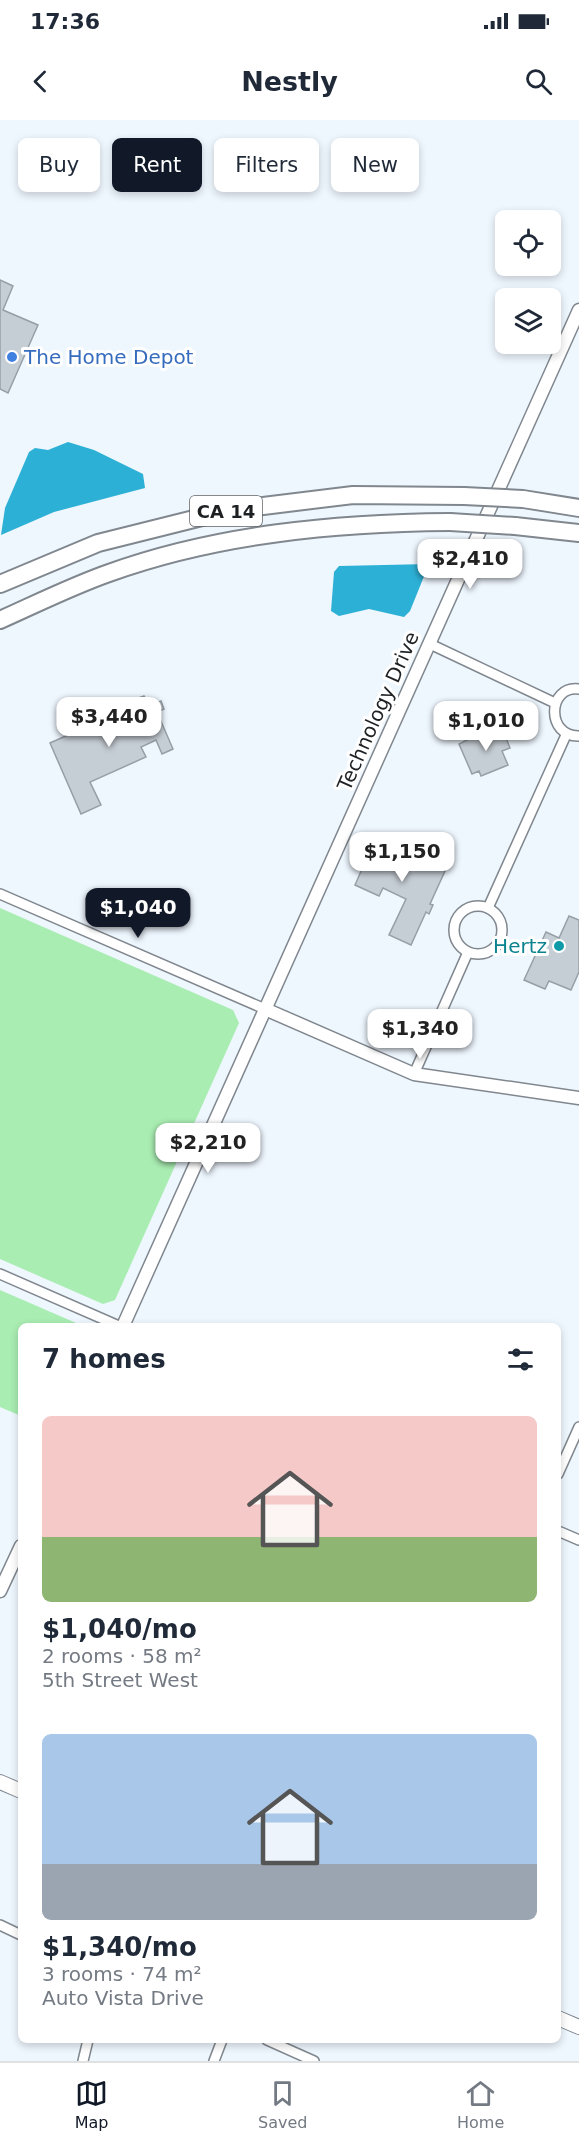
<!DOCTYPE html>
<html lang="en">
<head>
<meta charset="utf-8">
<style>
	body { margin:0; font-family:"DejaVu Sans",sans-serif; background:#f6f6f7; color:#1f2937; height:100vh; display:flex; flex-direction:column; font-size:22px; white-space:nowrap }
	* { box-sizing:border-box; margin:0 }
	p { font-size:20px; color:#747a83 }
	.icon { flex:none; width:33px; height:33px; fill:none; stroke:currentColor; stroke-width:2; stroke-linecap:round; stroke-linejoin:round }
	.map { position:relative; flex:1; overflow:hidden }
	.panel { position:absolute; left:18px; top:1203px; width:543px; height:720px; display:flex; flex-direction:column; background:#fff; border-radius:9px; box-shadow:0 3px 9px #0003 }
	.panel>* { flex:none }
	.banner { position:absolute; left:18px; top:18px; width:543px; height:54px; display:flex; gap:12px }
	.controls { position:absolute; left:495px; top:90px; display:grid; gap:12px }
	.controls a { display:grid; place-items:center; width:66px; height:66px; border-radius:9px; background:#fff; box-shadow:0 3px 9px #0003; font-size:30px }
	.price { position:absolute; translate:-50% -51px; padding:0 14px; border-radius:12px; background:#fff; color:#222; font-size:20px; line-height:39px; filter:drop-shadow(0 2px 3px #0008) }
	.price::after { content:''; position:absolute; left:50%; top:36px; width:18px; height:14px; margin-left:-9px; background:inherit; clip-path:polygon(0 0,100% 0,50% 100%) }
	.price.current { background:#111827; color:#fff }
	ul { padding:0; list-style:none }
	li { display:grid; align-content:center; gap:12px; height:318px; padding:0 24px }
	li span { display:grid; place-items:center; height:186px; border-radius:9px; color:#555 }
	li>.icon { margin-inline-start:auto }
	span .icon { width:108px; height:108px; fill:#fffc; stroke-width:1 }
	li b { font-size:26px }
	h2 { display:flex; justify-content:space-between; align-items:center; height:72px; padding:0 24px; font-size:26px }
	.tag { padding:0 21px; border-radius:9px; background:#fff; box-shadow:0 3px 9px #0003; font-size:21px; line-height:54px }
	.tag.current { background:#111827; color:#fff }
	.status { display:flex; justify-content:space-between; align-items:center; height:42px; padding:0 30px; background:#fff; direction:ltr }
	.status svg { height:16px; fill:currentColor }
	header { display:flex; justify-content:space-between; align-items:center; height:78px; padding:0 24px; background:#fff; font-size:27px; font-weight:600 }
	.menu { display:flex; justify-content:space-around; align-items:center; height:84px; border-top:2px solid #e0e1e3; background:#fff; font-size:16px; color:#747a83 }
	.menu a { display:grid; justify-items:center; gap:3px }
	.menu .current { color:#111827 }
	.map>svg:first-child { display:block }
	.green { fill:#a9edb2 }
	.water { fill:#2db0d5 }
	.building { fill:#c6ced5; stroke:#979fa6; stroke-width:1.5 }
	.lines { fill:none; stroke-linecap:round; stroke-linejoin:round }
	.street-casing { stroke:#80878e; stroke-width:12 }
	.secondary-casing { stroke:#80878e; stroke-width:15 }
	.primary-casing { stroke:#80878e; stroke-width:16 }
	.highway-casing { stroke:#80878e; stroke-width:20 }
	.street { stroke:#fff; stroke-width:9 }
	.secondary { stroke:#fff; stroke-width:12 }
	.primary { stroke:#fff; stroke-width:14 }
	.highway { stroke:#fff; stroke-width:16 }
	.highway-bridge-casing { stroke:#80878e; stroke-width:20; stroke-linecap:butt }
	.highway-bridge { stroke:#fff; stroke-width:16 }
	.shop-dot { fill:#3f7fe0; stroke:#fff; stroke-width:2 }
	.culture-dot { fill:#0f9aa8; stroke:#fff; stroke-width:2 }
	.labels { text-anchor:middle; dominant-baseline:central; stroke-width:6; stroke-linejoin:round; paint-order:stroke }
	.shield { fill:#fff; stroke:#626466; stroke-width:1.5 }
	.shield-label { font-size:18px; font-weight:bold; fill:#1e2124 }
	.shop-label { font-size:20px; fill:#366cbe; stroke:#fff; text-anchor:start }
	.street-label { font-size:20px; fill:#1e2124; stroke:#fff }
	.culture-label { font-size:20px; fill:#0d838f; stroke:#fff; text-anchor:end }
</style>
</head>
<body>
<div class="status"><b>17:36</b><svg viewBox="0 0 49 12"><path d="M0 12V9h3v3zM5 12V6h3v6zM10 12V3h3v9zM15 12V0h3v12zM26 1h20v11H26zM47 4h2v5h-2z"/></svg></div>
<header><svg class="icon" aria-label="back" viewBox="0 0 24 24"><path d="M15 5l-7 7 7 7"/></svg>Nestly<svg class="icon" aria-label="search" viewBox="0 0 24 24"><circle cx="10" cy="10" r="6"/><path d="M15 15l6 6"/></svg></header>
<div class="map">
<svg width="579" height="1941" viewBox="0 0 579 1941">
	<rect width="100%" height="100%" fill="#eef6fe"/>
	<g class="green">
		<polygon points="0,788 233,890 239,903 115,1180 103,1184 0,1139"/>
		<polygon points="0,1170 83,1206 21,1206 21,1296 0,1287"/>
	</g>
	<g class="water">
		<polygon points="68,322 94,330 143,354 145,368 54,392 1,415 5,388 29,332 35,328 48,330"/>
		<polygon points="429,444 410,491 404,497 369,489 339,496 331,491 334,452 339,446"/>
	</g>
	<g class="building">
		<polygon points="0,160 13,166 3,190 38,205 8,273 0,269"/>
		<polygon points="144,576 146,580 151,578 154,584 161,581 164,589 157,592 173,629 162,634 156,620 141,627 146,637 90,662 101,685 81,694 50,623 138,584 136,579"/>
		<polygon points="502,608 510,628 502,631 508,645 481,656 479,651 472,654 459,624 483,612 492,609 493,612"/>
		<polygon points="409,714 421,719 413,736 445,751 430,784 433,785 429,794 426,792 411,825 389,815 406,779 383,768 379,776 355,765 375,719 401,731"/>
		<polygon points="569,796 579,800 579,852 571,870 549,861 545,869 524,860 546,812 559,818"/>
	</g>
	<g class="lines">
		<g class="street-casing">
			<g id="street">
				<polyline points="430,524 555,583"/>
				<path d="M579,569C547,565 546,617 579,616"/>
				<polyline points="0,774 265,889"/>
				<circle cx="478" cy="810" r="24"/>
				<polyline points="488,788 566,615"/>
				<polyline points="414,954 468,832"/>
				<polyline points="0,1154 119,1206"/>
				<polyline points="558,1354 579,1307"/>
				<polyline points="558,1411 579,1420"/>
				<polyline points="0,1805 21,1815"/>
				<polyline points="267,1920 314,1941"/>
				<polyline points="83,1941 88,1920"/>
				<polyline points="214,1941 222,1920"/>
			</g>
		</g>
		<g class="secondary-casing">
			<g id="secondary">
				<polyline points="265,889 414,954 579,978"/>
				<polyline points="123,1206 579,190"/>
				<polyline points="0,1471 21,1426"/>
			</g>
		</g>
		<g class="primary-casing">
			<g id="primary">
				<polyline points="0,1662 21,1671"/>
				<polyline points="558,1898 579,1907"/>
			</g>
		</g>
		<g class="highway-casing">
			<g id="highway">
				<polyline points="523,379 579,388"/>
				<polyline points="515,406 579,413"/>
				<polyline points="0,464 98,423 230,390 353,375 464,376"/>
				<path d="M0,500C36,484 72,466 109,453C217,414 336,403 450,402"/>
			</g>
		</g>
		<use href="#street" class="street"/>
		<use href="#secondary" class="secondary"/>
		<use href="#primary" class="primary"/>
		<use href="#highway" class="highway"/>
		<g class="highway-bridge-casing">
			<g id="highway-bridge">
				<polyline points="464,376 523,379"/>
				<polyline points="450,402 515,406"/>
			</g>
		</g>
		<use href="#highway-bridge" class="highway-bridge"/>
	</g>
	<circle class="shop-dot" cx="12" cy="237" r="6"/>
	<circle class="culture-dot" cx="559" cy="826" r="6"/>
	<g class="labels">
		<rect class="shield" x="190" y="376" width="72" height="30" rx="4.5"/>
		<g class="shield-label">
			<text x="226" y="391">CA 14</text>
		</g>
		<g class="shop-label">
			<text x="24" y="237">The Home Depot</text>
		</g>
		<g class="street-label">
			<text transform="translate(378 591) rotate(-66)">Technology Drive</text>
		</g>
		<g class="culture-label">
			<text x="547" y="826">Hertz</text>
		</g>
	</g>
</svg>
<div class="controls">
<a><svg class="icon" aria-label="locate" viewBox="0 0 24 24"><circle cx="12" cy="12" r="6"/><path d="M12 2v4M12 18v4M2 12h4M18 12h4"/></svg></a>
<a><svg class="icon" aria-label="layers" viewBox="0 0 24 24"><path d="M12 4l9 5-9 5-9-5zM3 14l9 5 9-5"/></svg></a>
</div>
<b class="price" style="left:470px;top:470px">$2,410</b>
<b class="price" style="left:109px;top:628px">$3,440</b>
<b class="price" style="left:486px;top:632px">$1,010</b>
<b class="price" style="left:402px;top:763px">$1,150</b>
<b class="price current" style="left:138px;top:819px">$1,040</b>
<b class="price" style="left:420px;top:940px">$1,340</b>
<b class="price" style="left:208px;top:1054px">$2,210</b>
<div class="banner">
<a class="tag">Buy</a>
<a class="tag current">Rent</a>
<a class="tag">Filters</a>
<a class="tag">New</a>
</div>
<section class="panel">
<h2>7 homes<svg class="icon" aria-label="filters" viewBox="0 0 24 24"><path d="M4 7h16M4 17h16"/><circle cx="9" cy="7" r="2"/><circle cx="15" cy="17" r="2"/></svg></h2>
<ul>
<li><span style="background:linear-gradient(#f6c9c9 65%,#8fb573 0)"><svg class="icon" aria-label="home" viewBox="0 0 24 24"><path d="M3 11l9-7 9 7M6 9v11h12V9"/></svg></span><div><b>$1,040/mo</b><p>2 rooms · 58 m²</p><p>5th Street West</p></div></li>
<li><span style="background:linear-gradient(#a9c7e8 70%,#9aa5b1 0)"><svg class="icon" aria-label="home" viewBox="0 0 24 24"><path d="M3 11l9-7 9 7M6 9v11h12V9"/></svg></span><div><b>$1,340/mo</b><p>3 rooms · 74 m²</p><p>Auto Vista Drive</p></div></li>
</ul>
</section>
</div>
<nav class="menu">
<a class="current"><svg class="icon" aria-label="map" viewBox="0 0 24 24"><path d="M3 6l6-2 6 2 6-2v14l-6 2-6-2-6 2zM9 4v14M15 6v14"/></svg>Map</a>
<a><svg class="icon" aria-label="saved" viewBox="0 0 24 24"><path d="M7 4h10v16l-5-4-5 4z"/></svg>Saved</a>
<a><svg class="icon" aria-label="home" viewBox="0 0 24 24"><path d="M3 11l9-7 9 7M6 9v11h12V9"/></svg>Home</a>
</nav>
</body>
</html>
